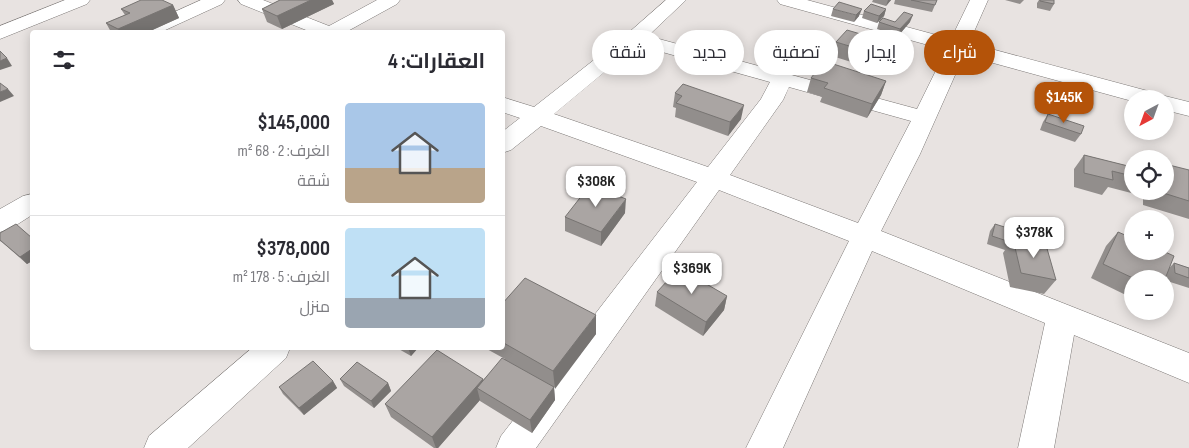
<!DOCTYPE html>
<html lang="ar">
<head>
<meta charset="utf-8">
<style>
	body { margin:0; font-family:"Sofia Sans Condensed",Cairo,sans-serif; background:#f2f2f3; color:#2b2b33; direction:rtl; height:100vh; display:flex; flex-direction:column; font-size:19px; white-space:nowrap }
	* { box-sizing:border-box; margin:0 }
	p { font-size:16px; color:#7c7c81 }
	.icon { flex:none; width:28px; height:28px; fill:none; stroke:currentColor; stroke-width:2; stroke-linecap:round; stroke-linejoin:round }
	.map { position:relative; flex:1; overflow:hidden; direction:ltr }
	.side { position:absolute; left:30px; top:30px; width:475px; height:320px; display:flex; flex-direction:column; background:#fff; border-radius:5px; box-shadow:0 2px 12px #0003; direction:rtl }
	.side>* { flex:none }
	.guide { position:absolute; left:520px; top:30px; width:475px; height:45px; direction:rtl; display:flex; gap:10px }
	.needle { width:32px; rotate:221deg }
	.tools { position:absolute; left:1124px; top:90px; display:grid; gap:10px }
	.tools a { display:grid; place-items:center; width:50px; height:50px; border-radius:50%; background:#fff; box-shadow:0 2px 12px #0003; font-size:25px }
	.price { position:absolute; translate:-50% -42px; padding:0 11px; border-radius:10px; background:#fff; color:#222; font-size:16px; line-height:32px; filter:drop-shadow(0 1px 2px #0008) }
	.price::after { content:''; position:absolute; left:50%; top:30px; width:15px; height:11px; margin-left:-8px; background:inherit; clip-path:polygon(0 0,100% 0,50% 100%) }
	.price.selected { background:#b45309; color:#fff }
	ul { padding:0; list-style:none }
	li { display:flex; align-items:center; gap:15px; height:125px; padding:0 20px }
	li+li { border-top:1px solid #e1e1e2 }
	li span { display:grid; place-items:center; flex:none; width:140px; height:100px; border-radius:5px; color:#555 }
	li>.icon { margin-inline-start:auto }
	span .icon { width:60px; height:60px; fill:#fffc; stroke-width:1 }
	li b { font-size:21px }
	h2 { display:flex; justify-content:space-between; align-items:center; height:60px; padding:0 20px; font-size:21px }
	.tag { padding:0 18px; border-radius:22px; background:#fff; box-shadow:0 2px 12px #0003; font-size:18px; line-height:45px }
	.tag.selected { background:#b45309; color:#fff }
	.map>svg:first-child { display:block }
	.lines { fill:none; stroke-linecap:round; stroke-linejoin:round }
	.minor-casing { stroke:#7c7876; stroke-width:1 }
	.minor { fill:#fff; fill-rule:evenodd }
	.wall { fill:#928e8c }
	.shaded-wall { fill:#777472 }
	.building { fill:#aaa5a3; stroke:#777472 }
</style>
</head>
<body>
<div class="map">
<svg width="1189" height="448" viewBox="0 0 1189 448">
	<rect width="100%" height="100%" fill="#e8e3e1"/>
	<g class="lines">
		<g class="minor-casing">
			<g id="minor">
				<polygon points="65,0 90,0 87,4 0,39 0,26"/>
				<polygon points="201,0 225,0 222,4 161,32 136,32 139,28"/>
				<polygon points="238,0 263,0 329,26 377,0 400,0 397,4 346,32 311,32 241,4"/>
				<path d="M666,0H686L648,36L917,109L946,50L780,4L777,0H807L951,39L970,0H988L969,43L1159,94L1161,97L1165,96L1189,102V116L1165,110V99H1132V101L964,55L920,154L881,231L1189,353V383L1074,335L1054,448H1018L1045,323L872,251L783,448H746L849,241L719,190L536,448H496L501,436L697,182L541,126L511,150L502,153V132L520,118L502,112V97L534,107L627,34ZM637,45L770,82L761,99L708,167L554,114ZM789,87L911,121L858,223L730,175L783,100Z"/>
				<polygon points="32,194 32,215 10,229 0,232 0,209 23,196"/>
				<polygon points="252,348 290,348 286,358 188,448 144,448 149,436"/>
			</g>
		</g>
		<use href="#minor" class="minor"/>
	</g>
	<g class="wall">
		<polygon points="280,0 332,0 334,4 282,29 267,22 262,9"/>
		<polygon points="873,0 891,0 886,6 872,2"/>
		<polygon points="895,0 937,0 932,12 894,4"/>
		<polygon points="1005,0 1024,0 1020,4"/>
		<polygon points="1039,0 1054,0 1054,4 1050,11 1037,8 1037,3"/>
		<polygon points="173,5 179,18 148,32 111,32 106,23 125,15 121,9"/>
		<polygon points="833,9 859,16 854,22 831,16"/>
		<polygon points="886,9 884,16 877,23 862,18 864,11"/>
		<polygon points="879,22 910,22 898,36 877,29"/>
		<polygon points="836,42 889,58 880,71 832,56"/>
		<polygon points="811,78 886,81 881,95 867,118 820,102 822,97 807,92"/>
		<polygon points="675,93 741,119 728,136 675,117 676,108 673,107"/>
		<polygon points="1048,114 1081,134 1075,142 1040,130 1043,122"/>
		<polygon points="1084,155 1132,167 1132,191 1142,191 1139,195 1108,187 1102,195 1074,187 1074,169"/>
		<polygon points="1189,170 1189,219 1143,205 1143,191 1165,191"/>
		<polygon points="625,213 601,246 565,231 565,217"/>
		<polygon points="995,224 1012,240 1013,239 1056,280 1044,294 1010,287 1003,253 1005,250 987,244 990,231"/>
		<polygon points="1118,232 1169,268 1174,263 1189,268 1189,288 1167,281 1167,275 1165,279 1132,279 1132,298 1091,278 1106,246"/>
		<polygon points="0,233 32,238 32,261 27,264 3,243 0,241"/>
		<polygon points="657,292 727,296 724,310 703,336 655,306"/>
		<polygon points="502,304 596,334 554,388 555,400 532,433 480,401 480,400 438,448 434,448 391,417 385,404 483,380 505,359 485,348 502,348"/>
		<polygon points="397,348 418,348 411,356"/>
		<polygon points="340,379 388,383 391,391 374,408 344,386"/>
		<polygon points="333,381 337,388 304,415 283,394 279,387"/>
	</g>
	<g class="shaded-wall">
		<polygon points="311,0 332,0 334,4 282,29 277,16"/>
		<polygon points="888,0 891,0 886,6"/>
		<polygon points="173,5 179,18 148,32 120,32 118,29"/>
		<polygon points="862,9 859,16 854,22 856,15"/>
		<polygon points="886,9 884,16 877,23 879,16"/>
		<polygon points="913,15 910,22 898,36 900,29"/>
		<polygon points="894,44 889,58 880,71 885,57"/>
		<polygon points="7,58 12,66 0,70 0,61"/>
		<polygon points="886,81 881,95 867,118 872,104"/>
		<polygon points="8,89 14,96 0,102 0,92"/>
		<polygon points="744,105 741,119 728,136 730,122"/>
		<polygon points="626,199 625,213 601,246 601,232"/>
		<polygon points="32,249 32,261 27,264 20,257"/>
		<polygon points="727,296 724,310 703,336 706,322"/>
		<polygon points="596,315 596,334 555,389 553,371"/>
		<polygon points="408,348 418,348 411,356"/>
		<polygon points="483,379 486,392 477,388 480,400 438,448 436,448 432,437"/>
		<polygon points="333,381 337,388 304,415 299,408"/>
		<polygon points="388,383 391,391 374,408 371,401"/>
		<polygon points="554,387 555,400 532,433 530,420"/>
	</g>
	<g class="building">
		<polygon points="141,0 162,0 173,5 118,29 106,23 130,13 121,9"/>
		<polygon points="280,0 311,0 277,16 262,9"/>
		<polygon points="911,0 937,0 935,5"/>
		<polygon points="1040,0 1054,0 1054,4 1040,1"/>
		<polygon points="839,2 862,9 856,15 833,9"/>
		<polygon points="871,4 886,9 879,16 864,11"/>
		<polygon points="904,12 913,15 900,29 879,22 883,18 895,22"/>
		<polygon points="847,30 894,44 885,57 836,42"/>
		<polygon points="0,51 7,58 0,61"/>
		<polygon points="824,61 886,81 872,104 824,88 828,83 811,78"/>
		<polygon points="0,83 8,89 0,92"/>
		<polygon points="683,84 744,105 730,122 676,103 682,96 675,93"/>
		<polygon points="1048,114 1084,126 1081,134 1045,122"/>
		<polygon points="1084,155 1132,167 1132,176 1112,171 1113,180 1084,173"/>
		<polygon points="1165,164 1189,170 1189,201 1157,191 1165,191"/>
		<polygon points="590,185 626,199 601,232 565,217"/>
		<polygon points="16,224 32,238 32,249 20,257 0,240 0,233"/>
		<polygon points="995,224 1014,230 1012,240 1010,242 992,236"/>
		<polygon points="1118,232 1132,238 1132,251 1163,251 1174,256 1165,279 1135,279 1103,264"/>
		<polygon points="1013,239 1046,245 1056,280 1021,273"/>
		<polygon points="1174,263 1189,268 1189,278 1175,273"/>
		<polygon points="679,268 727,296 706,322 657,292"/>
		<polygon points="525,278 596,315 553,371 502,342 502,304"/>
		<polygon points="437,350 483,379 432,437 385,404"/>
		<polygon points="502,358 554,387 530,420 477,388"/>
		<polygon points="313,361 333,381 299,408 279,387"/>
		<polygon points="357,362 388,383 371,401 340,379"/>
	</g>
</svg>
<div class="tools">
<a><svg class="needle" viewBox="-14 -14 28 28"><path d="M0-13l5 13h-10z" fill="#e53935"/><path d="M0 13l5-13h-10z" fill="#7c7c81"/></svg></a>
<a><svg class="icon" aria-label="locate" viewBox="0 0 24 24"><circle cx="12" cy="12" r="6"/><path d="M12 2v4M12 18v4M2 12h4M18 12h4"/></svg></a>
<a>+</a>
<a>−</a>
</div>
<b class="price selected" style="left:1064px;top:124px">$145K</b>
<b class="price" style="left:596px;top:208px">$308K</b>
<b class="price" style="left:1034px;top:259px">$378K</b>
<b class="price" style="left:692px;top:295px">$369K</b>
<div class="guide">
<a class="tag selected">شراء</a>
<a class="tag">إيجار</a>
<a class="tag">تصفية</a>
<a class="tag">جديد</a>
<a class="tag">شقة</a>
</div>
<section class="side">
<h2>العقارات: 4<svg class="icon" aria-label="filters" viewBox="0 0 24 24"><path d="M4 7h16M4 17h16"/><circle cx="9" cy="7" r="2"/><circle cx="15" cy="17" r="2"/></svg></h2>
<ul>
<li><span style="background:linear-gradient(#a9c7e8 65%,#b9a48a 0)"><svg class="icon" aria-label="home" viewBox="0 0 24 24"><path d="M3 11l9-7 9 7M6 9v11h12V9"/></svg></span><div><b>$145,000</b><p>الغرف: 2 · 68 m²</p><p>شقة</p></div></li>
<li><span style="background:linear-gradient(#bfe0f5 70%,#9aa5b1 0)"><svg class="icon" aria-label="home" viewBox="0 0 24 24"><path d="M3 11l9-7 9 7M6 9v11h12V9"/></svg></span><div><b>$378,000</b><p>الغرف: 5 · 178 m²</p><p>منزل</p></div></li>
</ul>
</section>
</div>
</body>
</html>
